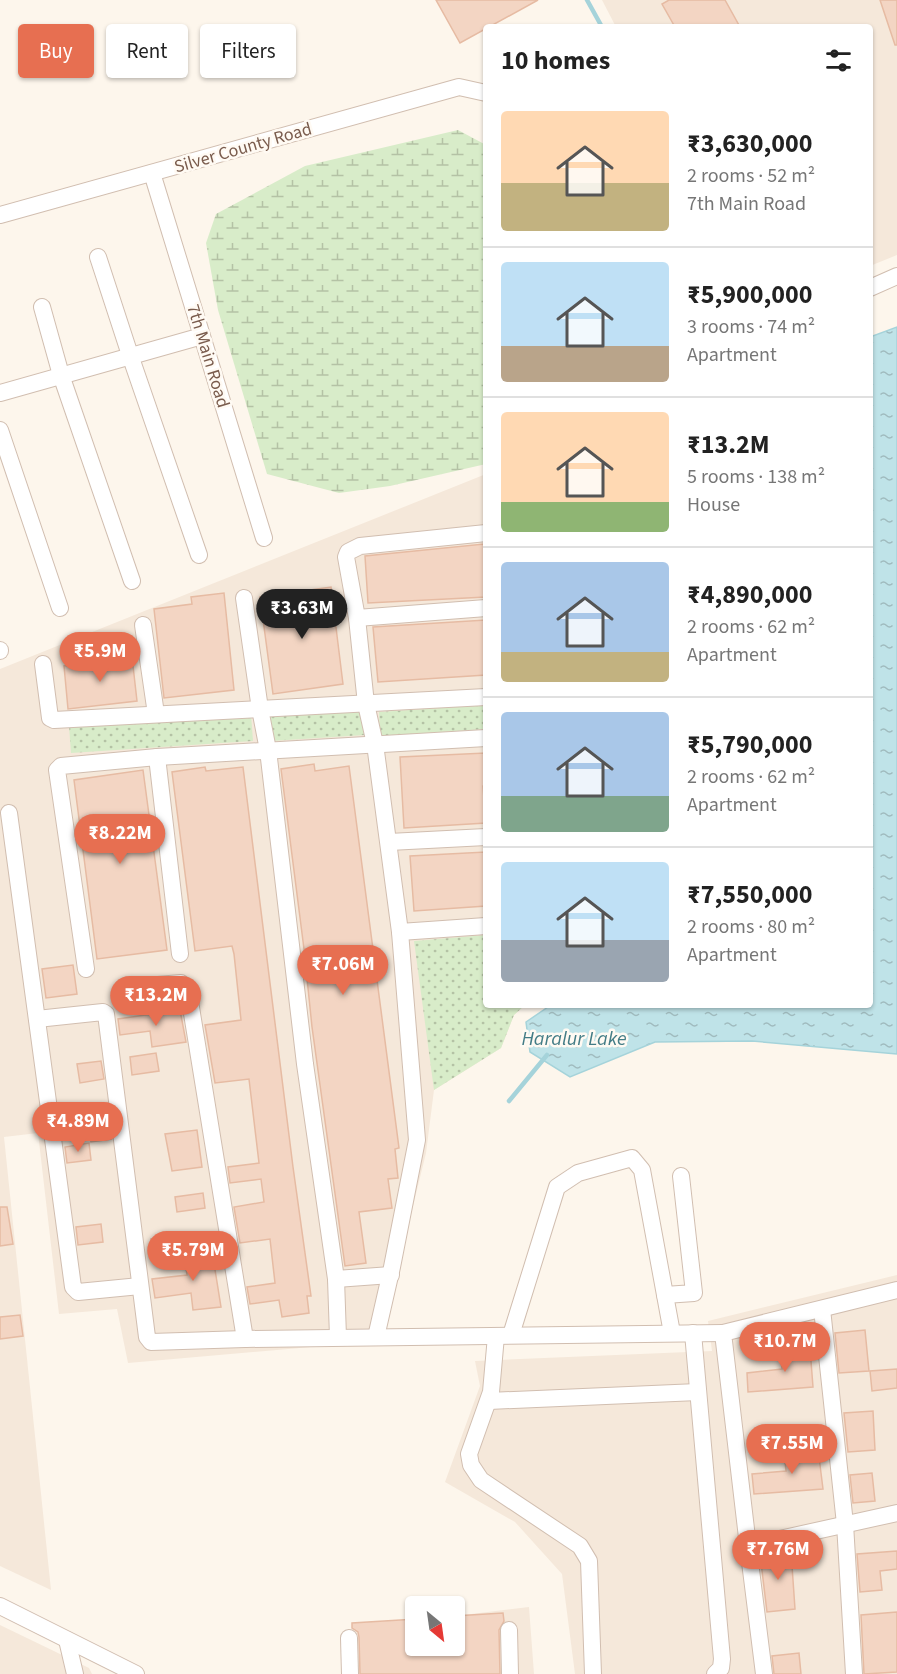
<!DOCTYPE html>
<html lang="en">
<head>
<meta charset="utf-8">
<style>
	body { margin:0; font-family:"Source Sans 3",sans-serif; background:#f6f6f6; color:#222; height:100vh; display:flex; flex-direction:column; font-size:22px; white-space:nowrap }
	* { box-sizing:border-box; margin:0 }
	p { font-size:20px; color:#767676 }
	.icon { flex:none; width:33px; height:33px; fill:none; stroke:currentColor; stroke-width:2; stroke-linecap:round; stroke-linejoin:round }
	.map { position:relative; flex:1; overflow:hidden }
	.panel { position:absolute; left:483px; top:24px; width:390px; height:984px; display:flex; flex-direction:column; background:#fff; border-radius:6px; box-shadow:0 2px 4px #0004 }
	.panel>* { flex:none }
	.guide { position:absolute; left:18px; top:24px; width:375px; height:54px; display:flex; gap:12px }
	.needle { width:39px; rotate:151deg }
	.controls { position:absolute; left:405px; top:1596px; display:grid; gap:12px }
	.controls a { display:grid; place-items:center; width:60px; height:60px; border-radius:6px; background:#fff; box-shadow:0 2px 4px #0004; font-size:30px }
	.price { position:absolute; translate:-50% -51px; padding:0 14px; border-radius:21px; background:#e76f51; color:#fff; font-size:20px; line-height:39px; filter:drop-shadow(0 2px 3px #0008) }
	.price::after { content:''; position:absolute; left:50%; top:36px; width:18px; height:14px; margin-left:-9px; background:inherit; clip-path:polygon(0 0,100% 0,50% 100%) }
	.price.current { background:#222; color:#fff }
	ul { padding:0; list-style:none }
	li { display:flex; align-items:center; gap:18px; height:150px; padding:0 18px }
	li+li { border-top:2px solid #e0e0e0 }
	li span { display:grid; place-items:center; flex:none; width:168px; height:120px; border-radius:6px; color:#555 }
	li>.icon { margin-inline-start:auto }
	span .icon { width:72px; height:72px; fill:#fffc; stroke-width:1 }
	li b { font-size:26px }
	h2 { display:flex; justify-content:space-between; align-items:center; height:72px; padding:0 18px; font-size:26px }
	.tag { padding:0 21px; border-radius:6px; background:#fff; box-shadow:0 2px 4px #0004; font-size:21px; line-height:54px }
	.tag.current { background:#e76f51; color:#fff }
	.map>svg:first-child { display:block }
	.residential { fill:#f5e8da }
	.green { fill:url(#green-dots) }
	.wetland { fill:url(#wetland-marsh) }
	.water { fill:url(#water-ripples); stroke:#a5d3da; stroke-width:1.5 }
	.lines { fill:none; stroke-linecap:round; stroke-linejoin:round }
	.stream { stroke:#a5d3da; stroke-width:4.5 }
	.building { fill:#f3d5c3; stroke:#e6bba3; stroke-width:1.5 }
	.minor-casing { stroke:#d1beb0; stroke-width:18 }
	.minor { stroke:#fff; stroke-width:16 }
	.labels { text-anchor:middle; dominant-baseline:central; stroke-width:5; stroke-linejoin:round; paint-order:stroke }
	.street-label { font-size:18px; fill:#7a5c4d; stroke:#fffaf3 }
	.water-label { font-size:20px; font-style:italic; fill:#437c86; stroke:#fffaf3 }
</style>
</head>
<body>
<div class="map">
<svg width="897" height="1674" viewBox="0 0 897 1674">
	<defs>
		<pattern id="green-dots" width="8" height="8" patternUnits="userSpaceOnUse" patternTransform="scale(1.5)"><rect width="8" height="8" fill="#d8ecc9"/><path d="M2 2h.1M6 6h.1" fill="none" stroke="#b4c2a5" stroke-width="1.8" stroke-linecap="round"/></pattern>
		<pattern id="wetland-marsh" width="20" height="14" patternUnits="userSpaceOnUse" patternTransform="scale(1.5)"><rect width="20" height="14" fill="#d8ecc9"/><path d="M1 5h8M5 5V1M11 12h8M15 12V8" fill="none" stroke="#b4c2a5"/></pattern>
		<pattern id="water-ripples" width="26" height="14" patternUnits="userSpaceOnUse" patternTransform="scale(1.5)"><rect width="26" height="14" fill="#bfe3e8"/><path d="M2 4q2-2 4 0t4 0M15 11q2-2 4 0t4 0" fill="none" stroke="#a0bbbe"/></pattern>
	</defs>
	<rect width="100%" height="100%" fill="#fdf6ec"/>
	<g class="residential">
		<polygon points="602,0 897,0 897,255 870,266 870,27 616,27"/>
		<polygon points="486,474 486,1005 525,1005 514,1015 501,1048 434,1090 426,1153 380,1341 128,1363 117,1309 59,1314 38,1133 4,1137 51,1590 0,1566 0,669"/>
		<polygon points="897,1275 897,1674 575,1674 562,1574 515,1522 445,1482 480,1386 475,1361 712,1351 708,1321"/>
		<polygon points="529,1607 534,1674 356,1674 355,1628 416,1646 454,1646 455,1616"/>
		<polygon points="0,1625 89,1668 92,1674 0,1674"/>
	</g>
	<g class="green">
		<polygon points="486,705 486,729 380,736 379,712"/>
		<polygon points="363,711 365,735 271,741 269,717"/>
		<polygon points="251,714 253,741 71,753 69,726"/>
		<polygon points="486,935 486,1005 525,1005 514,1015 501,1048 434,1090 414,941"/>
	</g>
	<polygon class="wetland" points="458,130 486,145 486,464 390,486 339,493 267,474 218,310 206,243 216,214 305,166"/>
	<polygon class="water" points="897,327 897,1054 752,1041 655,1042 570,1077 530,1052 526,1022 551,1005 870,1005 870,337"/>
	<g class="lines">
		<g class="stream">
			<polyline points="587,0 602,27"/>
			<polyline points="509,1101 547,1055"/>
		</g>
	</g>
	<g class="building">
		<polygon points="436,0 538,0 460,43"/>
		<polygon points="669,0 725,0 740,27 675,27 662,4"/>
		<polygon points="880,0 897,0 897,45 895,45"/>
		<polygon points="484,544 486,597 368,603 365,556"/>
		<polygon points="331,587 343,684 273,694 260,597"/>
		<polygon points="224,593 234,690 164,698 154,609 192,604 191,597"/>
		<polygon points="486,620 486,675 378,682 373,627"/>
		<polygon points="132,657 137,701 68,709 64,666"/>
		<polygon points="486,753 486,785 483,786 486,823 404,828 400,757"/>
		<polygon points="314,764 315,771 349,766 399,1148 395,1149 398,1178 388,1179 392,1208 359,1212 366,1263 345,1266 312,1027 304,949 281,769"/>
		<polygon points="205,767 206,771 243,767 293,1167 311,1296 307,1296 309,1313 282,1317 279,1300 250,1304 247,1287 275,1283 270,1239 240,1243 234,1207 264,1202 261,1179 230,1183 228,1167 259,1163 249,1079 215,1083 205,1025 241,1020 234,954 232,946 195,951 172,772"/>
		<polygon points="143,770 167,950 97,959 74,780"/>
		<polygon points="486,852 486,906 414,911 410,856"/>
		<polygon points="73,965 77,994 46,998 42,969"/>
		<polygon points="180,1010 186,1042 152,1047 150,1031 120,1035 118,1019"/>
		<polygon points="156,1053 159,1071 132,1075 130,1057"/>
		<polygon points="101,1061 104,1079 80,1083 77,1064"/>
		<polygon points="109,1122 111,1139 91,1142 88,1125"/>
		<polygon points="197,1130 202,1167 172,1171 165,1134"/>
		<polygon points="89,1143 91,1160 67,1163 65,1147"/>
		<polygon points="203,1193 205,1208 177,1212 175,1197"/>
		<polygon points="0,1207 7,1207 13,1244 0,1246"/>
		<polygon points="101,1224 103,1242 78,1245 76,1227"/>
		<polygon points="179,1235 181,1251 153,1254 151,1239"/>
		<polygon points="212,1251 221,1307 193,1310 191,1293 155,1298 152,1279 187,1275 184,1255"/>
		<polygon points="20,1315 23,1336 0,1339 0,1317"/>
		<polygon points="865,1330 869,1371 839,1373 835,1333"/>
		<polygon points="810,1348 813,1387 748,1392 747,1373 782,1369 780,1350"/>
		<polygon points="897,1369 897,1388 872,1391 870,1371"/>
		<polygon points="873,1411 875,1450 848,1452 844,1413"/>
		<polygon points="818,1449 823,1489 754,1494 752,1474 786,1471 784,1452"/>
		<polygon points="872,1473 875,1501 853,1503 850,1475"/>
		<polygon points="791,1551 795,1609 767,1612 760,1554"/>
		<polygon points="897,1551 897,1569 880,1571 882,1590 860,1592 857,1554"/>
		<polygon points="897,1612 897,1672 864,1674 861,1615"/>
		<polygon points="503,1613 504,1621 499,1630 500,1674 360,1674 359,1637 358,1632 352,1628 352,1623 416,1619 416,1646 454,1646 454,1616"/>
		<polygon points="799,1653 801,1674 774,1674 772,1656"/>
	</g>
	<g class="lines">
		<g class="minor-casing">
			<g id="minor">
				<polyline points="152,173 264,538"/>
				<polyline points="0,215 459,87 486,93"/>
				<polyline points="98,257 130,355 199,555"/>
				<polyline points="870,288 897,276"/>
				<polyline points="42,307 61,375 132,581"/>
				<polyline points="0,393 202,336"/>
				<polyline points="0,430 60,608"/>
				<polyline points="486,533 360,546 348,552 346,557 357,618 366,704 375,744 400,932 486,926"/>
				<polyline points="244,598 260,709 268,750 305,1064 336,1279 338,1337"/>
				<polyline points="357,618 486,608"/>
				<polyline points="143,625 156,714"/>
				<polyline points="0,650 0,651"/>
				<polyline points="43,664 50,718 54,720 486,697"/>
				<polyline points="157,757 180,954"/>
				<polyline points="9,813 73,1287 78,1292 140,1286"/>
				<polyline points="389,842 486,837"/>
				<polyline points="86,969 57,770 61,766 157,757 486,738"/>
				<polyline points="123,988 181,983 188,989 245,1339"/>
				<polyline points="37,1019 103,1012 106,1014 147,1337 151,1342 245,1339 723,1333"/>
				<polyline points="336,1279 391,1275"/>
				<polyline points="897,1290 723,1333 748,1546 897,1513"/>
				<polyline points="665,1295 694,1293 681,1176"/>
				<polyline points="822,1309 845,1524 854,1674"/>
				<polyline points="693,1333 722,1659 721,1668 715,1674"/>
				<polyline points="511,1335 557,1187 578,1173 632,1158 642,1170 672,1333"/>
				<polyline points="496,1336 491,1392 469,1454 471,1465 481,1480 580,1546 589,1561 593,1674"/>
				<polyline points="376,1337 392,1267 417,1140 400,932"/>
				<polyline points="489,1401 698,1392"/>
				<polyline points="748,1546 764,1674"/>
				<polyline points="0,1606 136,1674"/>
				<polyline points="509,1630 510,1674"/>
				<polyline points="349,1638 350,1674"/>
				<polyline points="67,1640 75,1674"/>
			</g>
		</g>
		<use href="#minor" class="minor"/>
	</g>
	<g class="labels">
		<g class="street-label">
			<text transform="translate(243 148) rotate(-16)">Silver County Road</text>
			<text transform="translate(208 356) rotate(73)">7th Main Road</text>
		</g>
		<g class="water-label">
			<text x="574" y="1039">Haralur Lake</text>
		</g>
	</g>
</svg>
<div class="controls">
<a><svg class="needle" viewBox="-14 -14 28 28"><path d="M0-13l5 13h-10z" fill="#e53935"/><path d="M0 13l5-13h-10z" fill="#767676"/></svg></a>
</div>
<b class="price current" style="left:302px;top:640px">₹3.63M</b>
<b class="price" style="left:100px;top:683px">₹5.9M</b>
<b class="price" style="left:120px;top:865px">₹8.22M</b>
<b class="price" style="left:343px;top:996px">₹7.06M</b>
<b class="price" style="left:156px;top:1027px">₹13.2M</b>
<b class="price" style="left:78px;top:1153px">₹4.89M</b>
<b class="price" style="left:193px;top:1282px">₹5.79M</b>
<b class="price" style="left:785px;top:1373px">₹10.7M</b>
<b class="price" style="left:792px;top:1475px">₹7.55M</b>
<b class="price" style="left:778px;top:1581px">₹7.76M</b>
<div class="guide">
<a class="tag current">Buy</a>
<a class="tag">Rent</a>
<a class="tag">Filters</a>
</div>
<section class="panel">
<h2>10 homes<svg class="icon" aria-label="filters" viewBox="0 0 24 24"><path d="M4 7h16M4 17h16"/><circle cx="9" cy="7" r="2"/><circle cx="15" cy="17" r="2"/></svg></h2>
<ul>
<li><span style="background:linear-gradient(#ffd9b3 60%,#c2b280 0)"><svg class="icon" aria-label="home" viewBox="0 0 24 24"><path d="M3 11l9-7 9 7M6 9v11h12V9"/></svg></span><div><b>₹3,630,000</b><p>2 rooms · 52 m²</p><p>7th Main Road</p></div></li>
<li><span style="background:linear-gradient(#bfe0f5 70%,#b9a48a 0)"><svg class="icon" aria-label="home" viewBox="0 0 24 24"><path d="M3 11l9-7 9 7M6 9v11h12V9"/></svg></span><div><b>₹5,900,000</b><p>3 rooms · 74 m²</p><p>Apartment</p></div></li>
<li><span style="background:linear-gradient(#ffd9b3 75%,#8fb573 0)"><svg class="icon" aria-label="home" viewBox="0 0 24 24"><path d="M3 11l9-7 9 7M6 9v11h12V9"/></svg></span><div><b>₹13.2M</b><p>5 rooms · 138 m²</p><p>House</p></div></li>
<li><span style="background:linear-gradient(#a9c7e8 75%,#c2b280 0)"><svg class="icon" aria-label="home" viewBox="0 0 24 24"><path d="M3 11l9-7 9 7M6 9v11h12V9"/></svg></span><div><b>₹4,890,000</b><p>2 rooms · 62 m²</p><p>Apartment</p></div></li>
<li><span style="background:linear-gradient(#a9c7e8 70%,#7fa58c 0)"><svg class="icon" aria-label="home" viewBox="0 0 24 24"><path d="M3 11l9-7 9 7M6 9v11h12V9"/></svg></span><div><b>₹5,790,000</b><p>2 rooms · 62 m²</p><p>Apartment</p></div></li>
<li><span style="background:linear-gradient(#bfe0f5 65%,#9aa5b1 0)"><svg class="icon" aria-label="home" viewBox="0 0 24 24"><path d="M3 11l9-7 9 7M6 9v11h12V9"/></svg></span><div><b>₹7,550,000</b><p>2 rooms · 80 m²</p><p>Apartment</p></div></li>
</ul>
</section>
</div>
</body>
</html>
